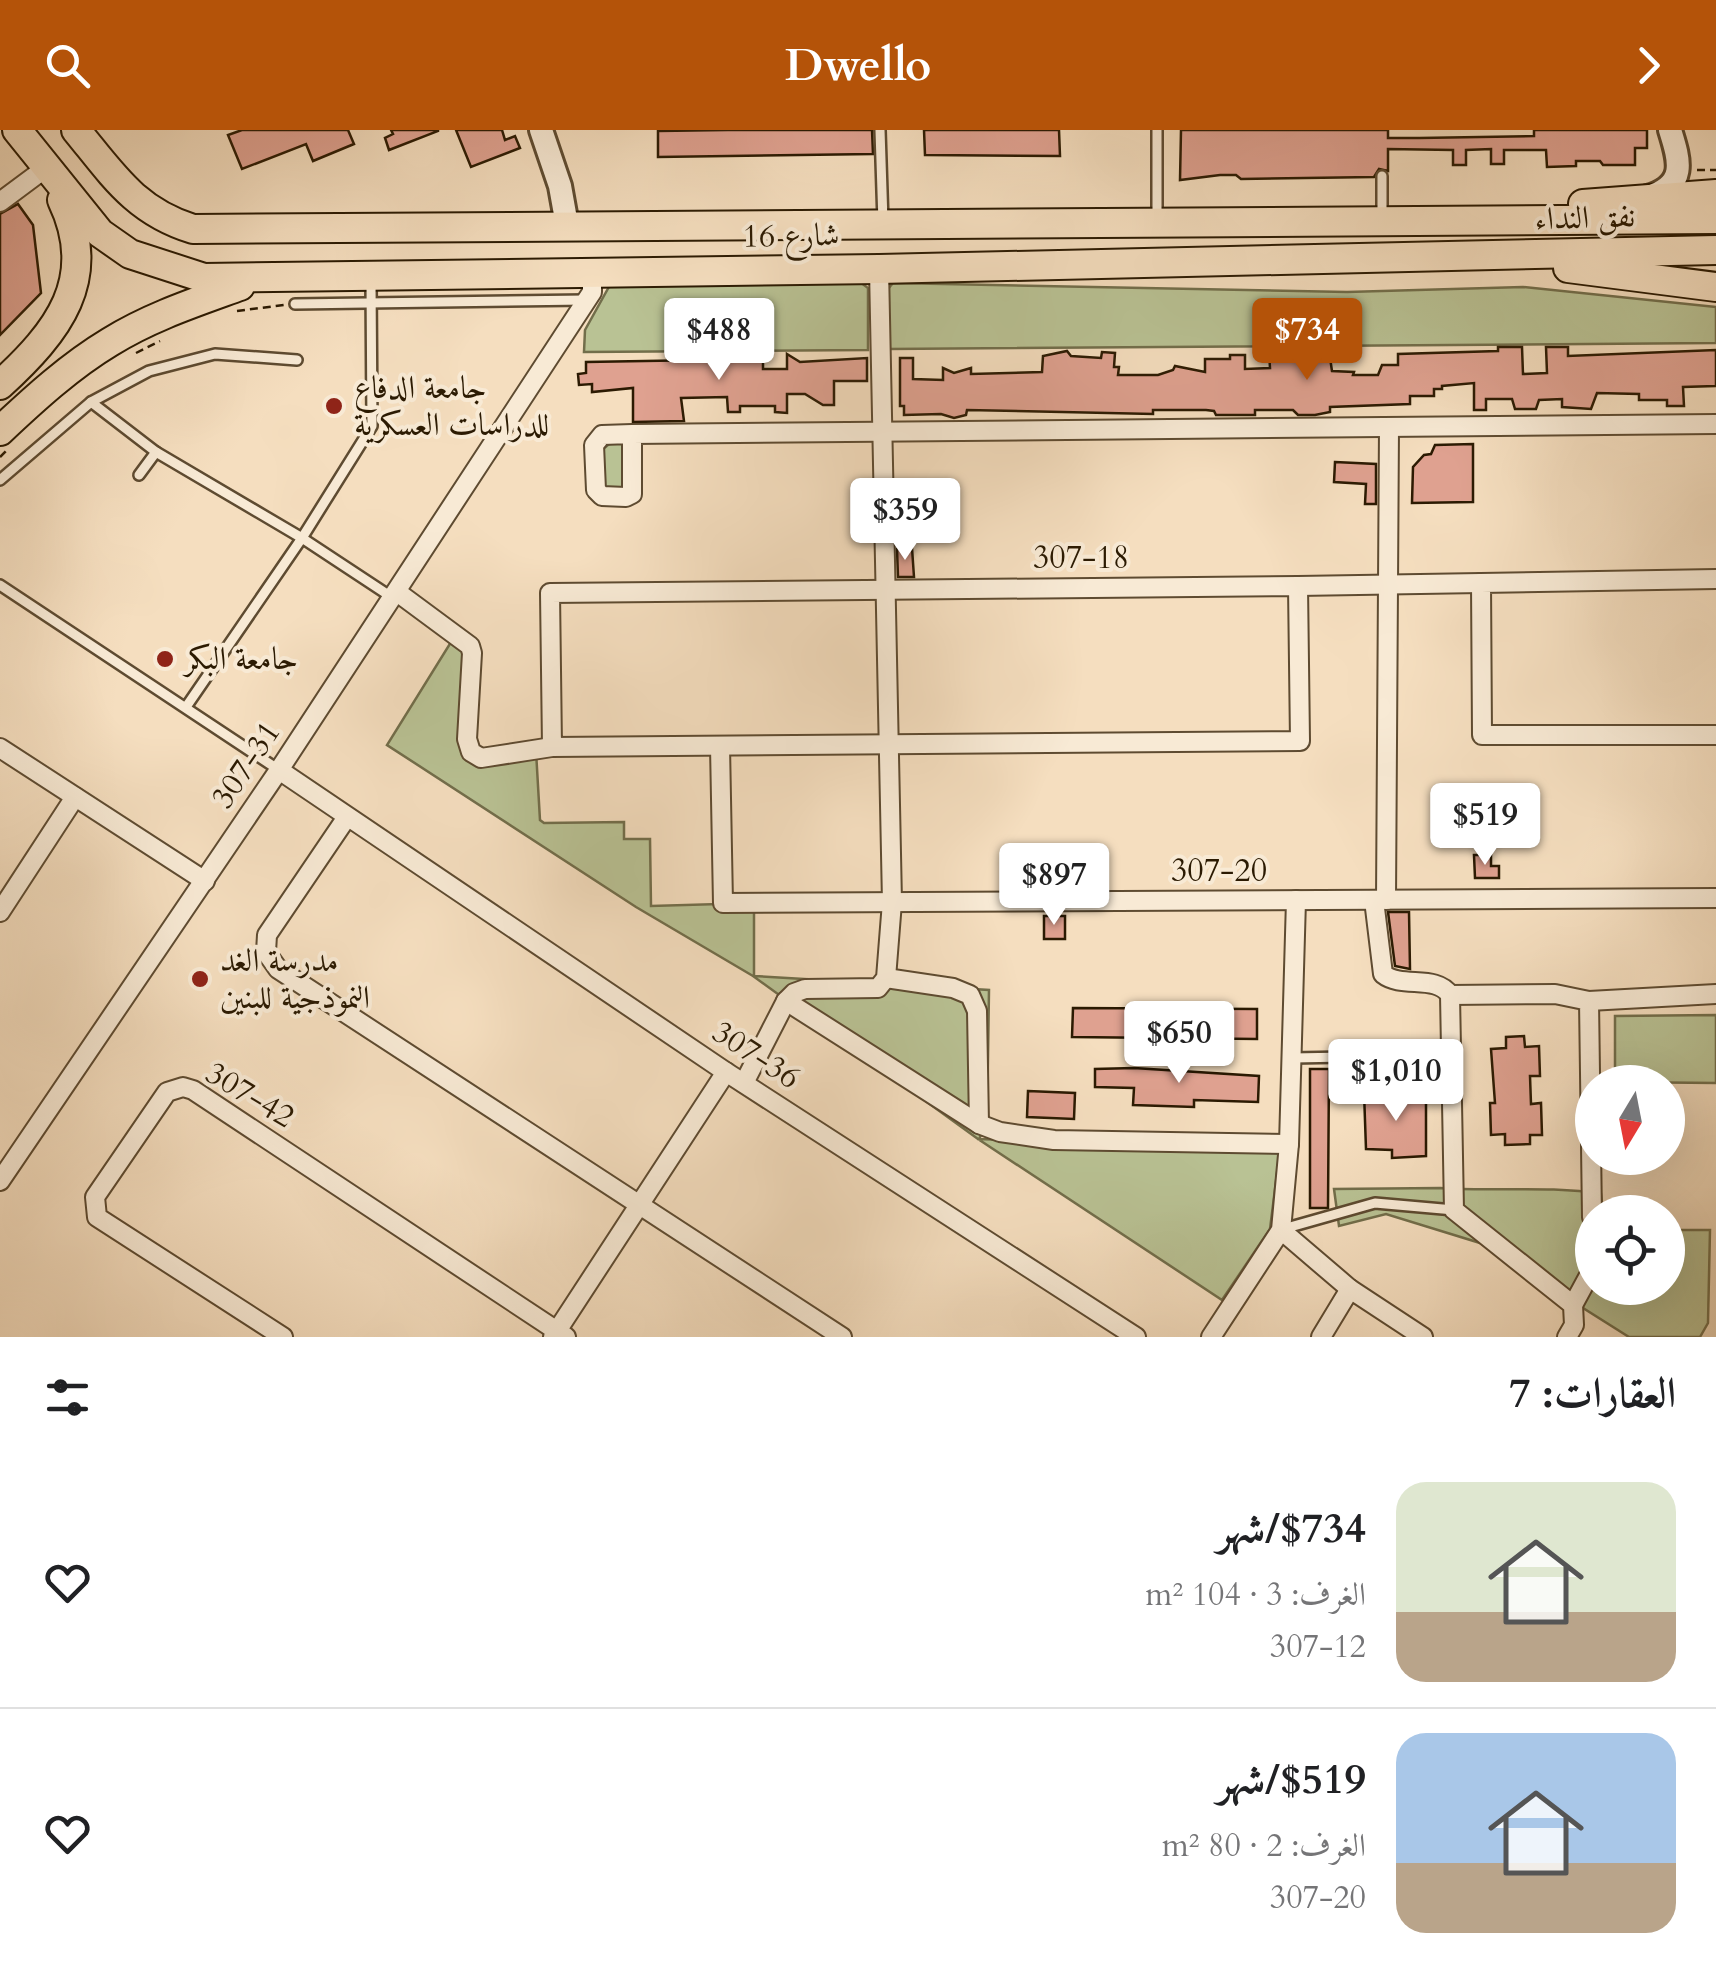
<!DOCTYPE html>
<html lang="ar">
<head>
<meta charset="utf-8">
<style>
	body { margin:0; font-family:Cardo,Amiri,serif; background:#f6f6f6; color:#202124; direction:rtl; height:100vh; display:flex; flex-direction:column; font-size:38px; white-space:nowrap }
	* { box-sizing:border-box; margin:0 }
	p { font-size:32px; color:#757577 }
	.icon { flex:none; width:55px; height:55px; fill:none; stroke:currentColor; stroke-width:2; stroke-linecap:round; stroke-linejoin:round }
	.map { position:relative; height:1207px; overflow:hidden; direction:ltr }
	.side { display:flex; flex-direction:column; background:#fff; flex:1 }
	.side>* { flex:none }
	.needle { width:65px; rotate:190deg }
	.tools { position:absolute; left:1575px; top:935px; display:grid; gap:20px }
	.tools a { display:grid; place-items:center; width:110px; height:110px; border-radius:50%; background:#fff; box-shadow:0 10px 40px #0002; font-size:50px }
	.price { position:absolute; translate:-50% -85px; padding:0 22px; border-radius:10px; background:#fff; color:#222; font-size:32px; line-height:65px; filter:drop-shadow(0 2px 5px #0008) }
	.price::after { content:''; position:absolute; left:50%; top:60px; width:30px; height:22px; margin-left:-15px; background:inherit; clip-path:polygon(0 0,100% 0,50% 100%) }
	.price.current { background:#b45309; color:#fff }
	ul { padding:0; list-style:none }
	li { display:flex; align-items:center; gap:30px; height:250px; padding:0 40px }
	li+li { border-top:2px solid #e0e0e0 }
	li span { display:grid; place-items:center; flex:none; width:280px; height:200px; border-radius:30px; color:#555 }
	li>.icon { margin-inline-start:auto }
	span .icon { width:120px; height:120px; fill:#fffc; stroke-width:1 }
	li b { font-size:42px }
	h2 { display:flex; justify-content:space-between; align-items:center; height:120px; padding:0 40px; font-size:42px }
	header { display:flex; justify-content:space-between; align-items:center; height:130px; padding:0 40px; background:#b45309; color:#fff; font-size:45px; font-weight:700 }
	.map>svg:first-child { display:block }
	.green { fill:#b9c294; stroke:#726e4b; stroke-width:2.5 }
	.building { fill:#dfa190; stroke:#2b1a02; stroke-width:2.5 }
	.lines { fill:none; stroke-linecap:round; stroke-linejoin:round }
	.service-casing { stroke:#5e4b31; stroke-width:14 }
	.minor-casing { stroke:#5e4b31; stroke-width:22 }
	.tertiary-casing { stroke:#5e4b31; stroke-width:28 }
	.primary-casing { stroke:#2b1a02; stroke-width:32 }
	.path { stroke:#2b1a02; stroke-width:2.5; stroke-dasharray:8 5; stroke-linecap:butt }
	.service { stroke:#f8ead5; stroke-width:9 }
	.minor { stroke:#f8ead5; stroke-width:18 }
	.tertiary { stroke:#f8ead5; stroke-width:22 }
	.primary { stroke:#f5debf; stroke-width:28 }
	.poi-dot { fill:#8f2418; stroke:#f8ead5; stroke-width:4 }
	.labels { text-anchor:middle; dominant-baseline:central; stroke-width:8; stroke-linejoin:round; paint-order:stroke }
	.street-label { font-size:32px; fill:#2b1a02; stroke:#f8ead5 }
	.poi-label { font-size:32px; fill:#2b1a02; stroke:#f8ead5; text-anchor:start }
</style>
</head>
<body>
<header><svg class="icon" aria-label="forward" viewBox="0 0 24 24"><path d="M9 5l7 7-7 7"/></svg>Dwello<svg class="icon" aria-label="search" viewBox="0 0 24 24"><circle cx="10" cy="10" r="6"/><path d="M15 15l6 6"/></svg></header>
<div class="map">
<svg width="1716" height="1207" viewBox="0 0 1716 1207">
	<rect width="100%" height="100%" fill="#f5debf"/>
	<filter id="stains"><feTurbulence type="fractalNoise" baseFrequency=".002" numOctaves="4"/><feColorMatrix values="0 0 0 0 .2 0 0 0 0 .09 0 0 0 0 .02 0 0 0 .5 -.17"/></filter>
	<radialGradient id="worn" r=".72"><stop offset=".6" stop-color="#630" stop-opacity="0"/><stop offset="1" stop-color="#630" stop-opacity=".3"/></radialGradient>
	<g class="green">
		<polygon points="860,152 868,158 868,220 584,222 585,200 610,155"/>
		<polygon points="893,153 1347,162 1523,157 1716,177 1716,213 889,219 888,159"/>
		<polygon points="621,313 625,315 626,360 603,360 601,321 609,314"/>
		<polygon points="456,504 463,509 471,622 536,621 540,690 544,693 624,692 624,709 650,709 651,776 754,773 754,846 989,860 987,994 979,1009 1280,1019 1270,1099 1222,1170 978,1009 753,846 636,777 387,615"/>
		<polygon points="1716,885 1716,953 1615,952 1615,886"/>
		<path d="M1440,1058C1493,1062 1549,1055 1601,1064L1603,1082H1592V1158H1668V1100H1710L1708,1193L1700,1207H1629L1480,1113L1386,1084L1339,1096L1334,1059Z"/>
	</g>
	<g class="building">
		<polygon points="242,0 348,0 354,14 313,31 306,14 242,39 228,5"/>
		<polygon points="391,0 438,0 438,1 389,20 385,8 393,4"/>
		<polygon points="456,0 502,0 505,10 515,6 520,18 471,37"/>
		<polygon points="728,0 872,0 873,24 658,27 658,1"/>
		<polygon points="924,0 1059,0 1060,26 925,25"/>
		<polygon points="1181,0 1388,0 1388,8 1419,8 1534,6 1534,0 1647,0 1647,18 1635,18 1635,35 1603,35 1600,31 1576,31 1576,36 1547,37 1546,20 1504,20 1504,34 1491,34 1491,19 1466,20 1466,35 1453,35 1453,20 1388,19 1388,41 1379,39 1374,47 1241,49 1236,45 1220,45 1180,50"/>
		<polygon points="18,74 33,95 41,163 0,205 0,84"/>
		<polygon points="1498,217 1522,217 1523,244 1547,243 1546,217 1568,217 1568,226 1716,220 1716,256 1683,257 1684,276 1667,276 1667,270 1639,270 1639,264 1597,263 1591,279 1562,277 1562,269 1539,270 1536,279 1515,279 1512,269 1486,269 1486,280 1474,280 1474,253 1442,256 1442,259 1434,259 1434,266 1410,266 1410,274 1330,277 1330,282 1315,285 1298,285 1293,280 1255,280 1255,285 1216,285 1214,281 1206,280 1153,280 1153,284 967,280 966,285 954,288 941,284 904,285 904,276 900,276 900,228 913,228 913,249 943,250 943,238 954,243 971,238 971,244 1042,242 1043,226 1067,221 1071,226 1101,228 1102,222 1115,223 1114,237 1119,237 1118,245 1158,245 1173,240 1175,236 1205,242 1205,229 1230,229 1230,225 1245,225 1245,239 1270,238 1269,222 1287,218 1296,228 1301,219 1318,218 1329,221 1332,241 1354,242 1353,245 1378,245 1382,235 1398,235 1398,224 1498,221"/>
		<polygon points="787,224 800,232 867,228 867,251 834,251 834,275 823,275 805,264 787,264 787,283 775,282 775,276 740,276 740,282 728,282 727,267 681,268 684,291 633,292 633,258 592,262 592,254 579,255 578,244 586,243 586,232 763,229 763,239 787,239"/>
		<polygon points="1473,314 1473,372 1412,373 1413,337 1424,325 1431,324 1435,315"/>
		<polygon points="1335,332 1376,334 1376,374 1365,374 1366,354 1334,352"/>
		<polygon points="912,418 914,447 898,447 897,419"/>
		<polygon points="1474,725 1491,725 1491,736 1499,736 1499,748 1475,748"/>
		<polygon points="1388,782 1409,782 1410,839 1395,836"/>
		<rect x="1044" y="786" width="21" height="23"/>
		<polygon points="1073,878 1257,879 1257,909 1072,907"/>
		<polygon points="1524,906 1525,917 1539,916 1540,946 1530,946 1531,974 1541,973 1542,1005 1530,1005 1530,1014 1505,1015 1505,1004 1491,1005 1490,973 1495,973 1491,919 1506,918 1506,907"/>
		<polygon points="1134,938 1259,946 1258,972 1194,970 1194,977 1133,975 1134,958 1095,957 1095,939"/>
		<polygon points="1310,939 1329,939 1328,1078 1310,1078"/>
		<polygon points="1028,961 1075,963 1074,989 1027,987"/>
		<polygon points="1364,962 1417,963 1417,972 1426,973 1426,1026 1392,1028 1392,1020 1366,1019"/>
	</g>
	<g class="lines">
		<g class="service-casing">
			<g id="service">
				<polyline points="880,0 883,92"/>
				<polyline points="1382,87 1382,46"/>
				<polyline points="1157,89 1157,0"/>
				<polyline points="295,174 586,170"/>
				<polyline points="91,272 156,322 302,408 393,468"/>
				<polyline points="139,345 156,322"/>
				<polyline points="0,350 91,272 149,241 215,224 297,230"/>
				<polyline points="0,455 279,640"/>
				<polyline points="186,577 302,408 372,296 371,152"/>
				<polyline points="1293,928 1450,925"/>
				<polyline points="1283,1099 1375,1073 1454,1080"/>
			</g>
		</g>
		<g class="minor-casing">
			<g id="minor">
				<polyline points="0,72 47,37"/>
				<polyline points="632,304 632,364 626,367 602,366 596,360 594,315 602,305 632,304 1716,294"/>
				<polyline points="1716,449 1481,453 1482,605 1716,605"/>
				<polygon points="1298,456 1300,611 552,617 550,463"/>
				<polyline points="1298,456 1481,453"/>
				<polyline points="397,462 470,516 472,523 467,609 471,622 481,628 552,617"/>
				<polyline points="720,616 723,773 1716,768"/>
				<polyline points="0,618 205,751"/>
				<polyline points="279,640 726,942 1136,1207"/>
				<polyline points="347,687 267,805 266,822 278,839 842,1207"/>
				<path d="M1374,770L1383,844C1402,859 1436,844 1450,865L1454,1080L1573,1175L1574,1195L1567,1207"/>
				<polyline points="1386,770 1389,297"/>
				<polyline points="0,782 75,667"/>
				<polyline points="886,848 953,858 970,865 977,881 979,994"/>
				<polyline points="1450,865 1555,864 1589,871 1592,1087"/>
				<polyline points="786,871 979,994 1000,1002 1054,1010 1289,1014"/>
				<polyline points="1589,871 1716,864"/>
				<polyline points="744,953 786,871 794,863 805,859 878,858 886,848 892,772 879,139"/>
				<polyline points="0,1051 279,640 592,162 592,144"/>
				<polyline points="1281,1100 1350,1159"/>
				<polyline points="1573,1175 1592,1140"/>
				<polyline points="283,1207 97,1087 95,1067 167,962 183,957 193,960 566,1207"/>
				<polyline points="553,1207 726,942"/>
				<polyline points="1211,1207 1281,1100 1289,1014 1296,770"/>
				<polyline points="1321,1207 1350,1159 1423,1207"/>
			</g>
		</g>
		<g class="tertiary-casing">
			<g id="tertiary">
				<polyline points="541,0 560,56 567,95"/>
				<path d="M1648,67C1687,55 1680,32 1670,0"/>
			</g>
		</g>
		<g class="primary-casing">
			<g id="primary">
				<polyline points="17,0 100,103 130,124 204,148 879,139 1716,120"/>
				<path d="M76,0C113,45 135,81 193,99L1716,89"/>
				<polyline points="1583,74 1716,64"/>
				<polyline points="1568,138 1716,157"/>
				<path d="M0,255C58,202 100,149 62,70"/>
				<path d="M0,301C34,269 70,236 110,212C150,187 196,172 240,156"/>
			</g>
		</g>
		<g class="path">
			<polyline points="1697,40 1716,40"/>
			<polyline points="237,181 284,175"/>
			<polyline points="136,223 160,211"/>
			<polyline points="0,327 7,320"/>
		</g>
		<use href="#service" class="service"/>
		<use href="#minor" class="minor"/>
		<use href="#tertiary" class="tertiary"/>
		<use href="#primary" class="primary"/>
	</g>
	<g class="poi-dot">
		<circle cx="334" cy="276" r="10"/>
		<circle cx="165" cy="529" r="10"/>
		<circle cx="200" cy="849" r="10"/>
	</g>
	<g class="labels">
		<g class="street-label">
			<text transform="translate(1585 88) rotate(-2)">نفق النداء</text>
			<text transform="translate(791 106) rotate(-1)">شارع 16</text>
			<text x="1081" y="428">307-18</text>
			<text transform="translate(246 635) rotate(-56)">307-31</text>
			<text x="1219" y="741">307-20</text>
			<text transform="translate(756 925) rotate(33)">307-36</text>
			<text transform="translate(250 965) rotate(31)">307-42</text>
		</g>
		<g class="poi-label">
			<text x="354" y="258">جامعة الدفاع<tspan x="354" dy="37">للدراسات العسكرية</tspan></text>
			<text x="185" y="529">جامعة البكر</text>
			<text x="220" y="831">مدرسة الغد<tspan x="220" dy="37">النموذجية للبنين</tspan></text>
		</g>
	</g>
	<rect width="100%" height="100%" filter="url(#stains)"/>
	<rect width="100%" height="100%" fill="url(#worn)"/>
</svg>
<div class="tools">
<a><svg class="needle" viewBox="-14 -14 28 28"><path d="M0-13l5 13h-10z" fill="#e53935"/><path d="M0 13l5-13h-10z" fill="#757577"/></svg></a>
<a><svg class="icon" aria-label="locate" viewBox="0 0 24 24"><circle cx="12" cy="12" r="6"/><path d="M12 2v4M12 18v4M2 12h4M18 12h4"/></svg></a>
</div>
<b class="price" style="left:719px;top:253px">$488</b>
<b class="price current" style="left:1307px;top:253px">$734</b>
<b class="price" style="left:905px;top:433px">$359</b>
<b class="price" style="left:1485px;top:738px">$519</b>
<b class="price" style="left:1054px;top:798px">$897</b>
<b class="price" style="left:1179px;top:956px">$650</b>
<b class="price" style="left:1396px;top:994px">$1,010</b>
</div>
<section class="side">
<h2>العقارات: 7<svg class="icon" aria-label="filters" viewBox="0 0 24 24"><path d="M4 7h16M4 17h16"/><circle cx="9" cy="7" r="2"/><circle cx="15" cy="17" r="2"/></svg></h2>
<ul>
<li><span style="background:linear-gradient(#dfe7d0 65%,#b9a48a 0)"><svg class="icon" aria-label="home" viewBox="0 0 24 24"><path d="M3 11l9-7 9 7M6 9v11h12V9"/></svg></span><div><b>$734/شهر</b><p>الغرف: 3 · 104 m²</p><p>307-12</p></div><svg class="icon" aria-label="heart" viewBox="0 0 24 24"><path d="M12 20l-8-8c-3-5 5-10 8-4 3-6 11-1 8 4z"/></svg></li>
<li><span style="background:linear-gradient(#a9c7e8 65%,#b9a48a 0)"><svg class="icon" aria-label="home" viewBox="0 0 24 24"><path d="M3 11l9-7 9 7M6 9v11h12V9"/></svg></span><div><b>$519/شهر</b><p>الغرف: 2 · 80 m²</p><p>307-20</p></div><svg class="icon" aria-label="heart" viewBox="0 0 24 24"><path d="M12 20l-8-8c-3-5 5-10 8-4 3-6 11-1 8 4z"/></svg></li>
</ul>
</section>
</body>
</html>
